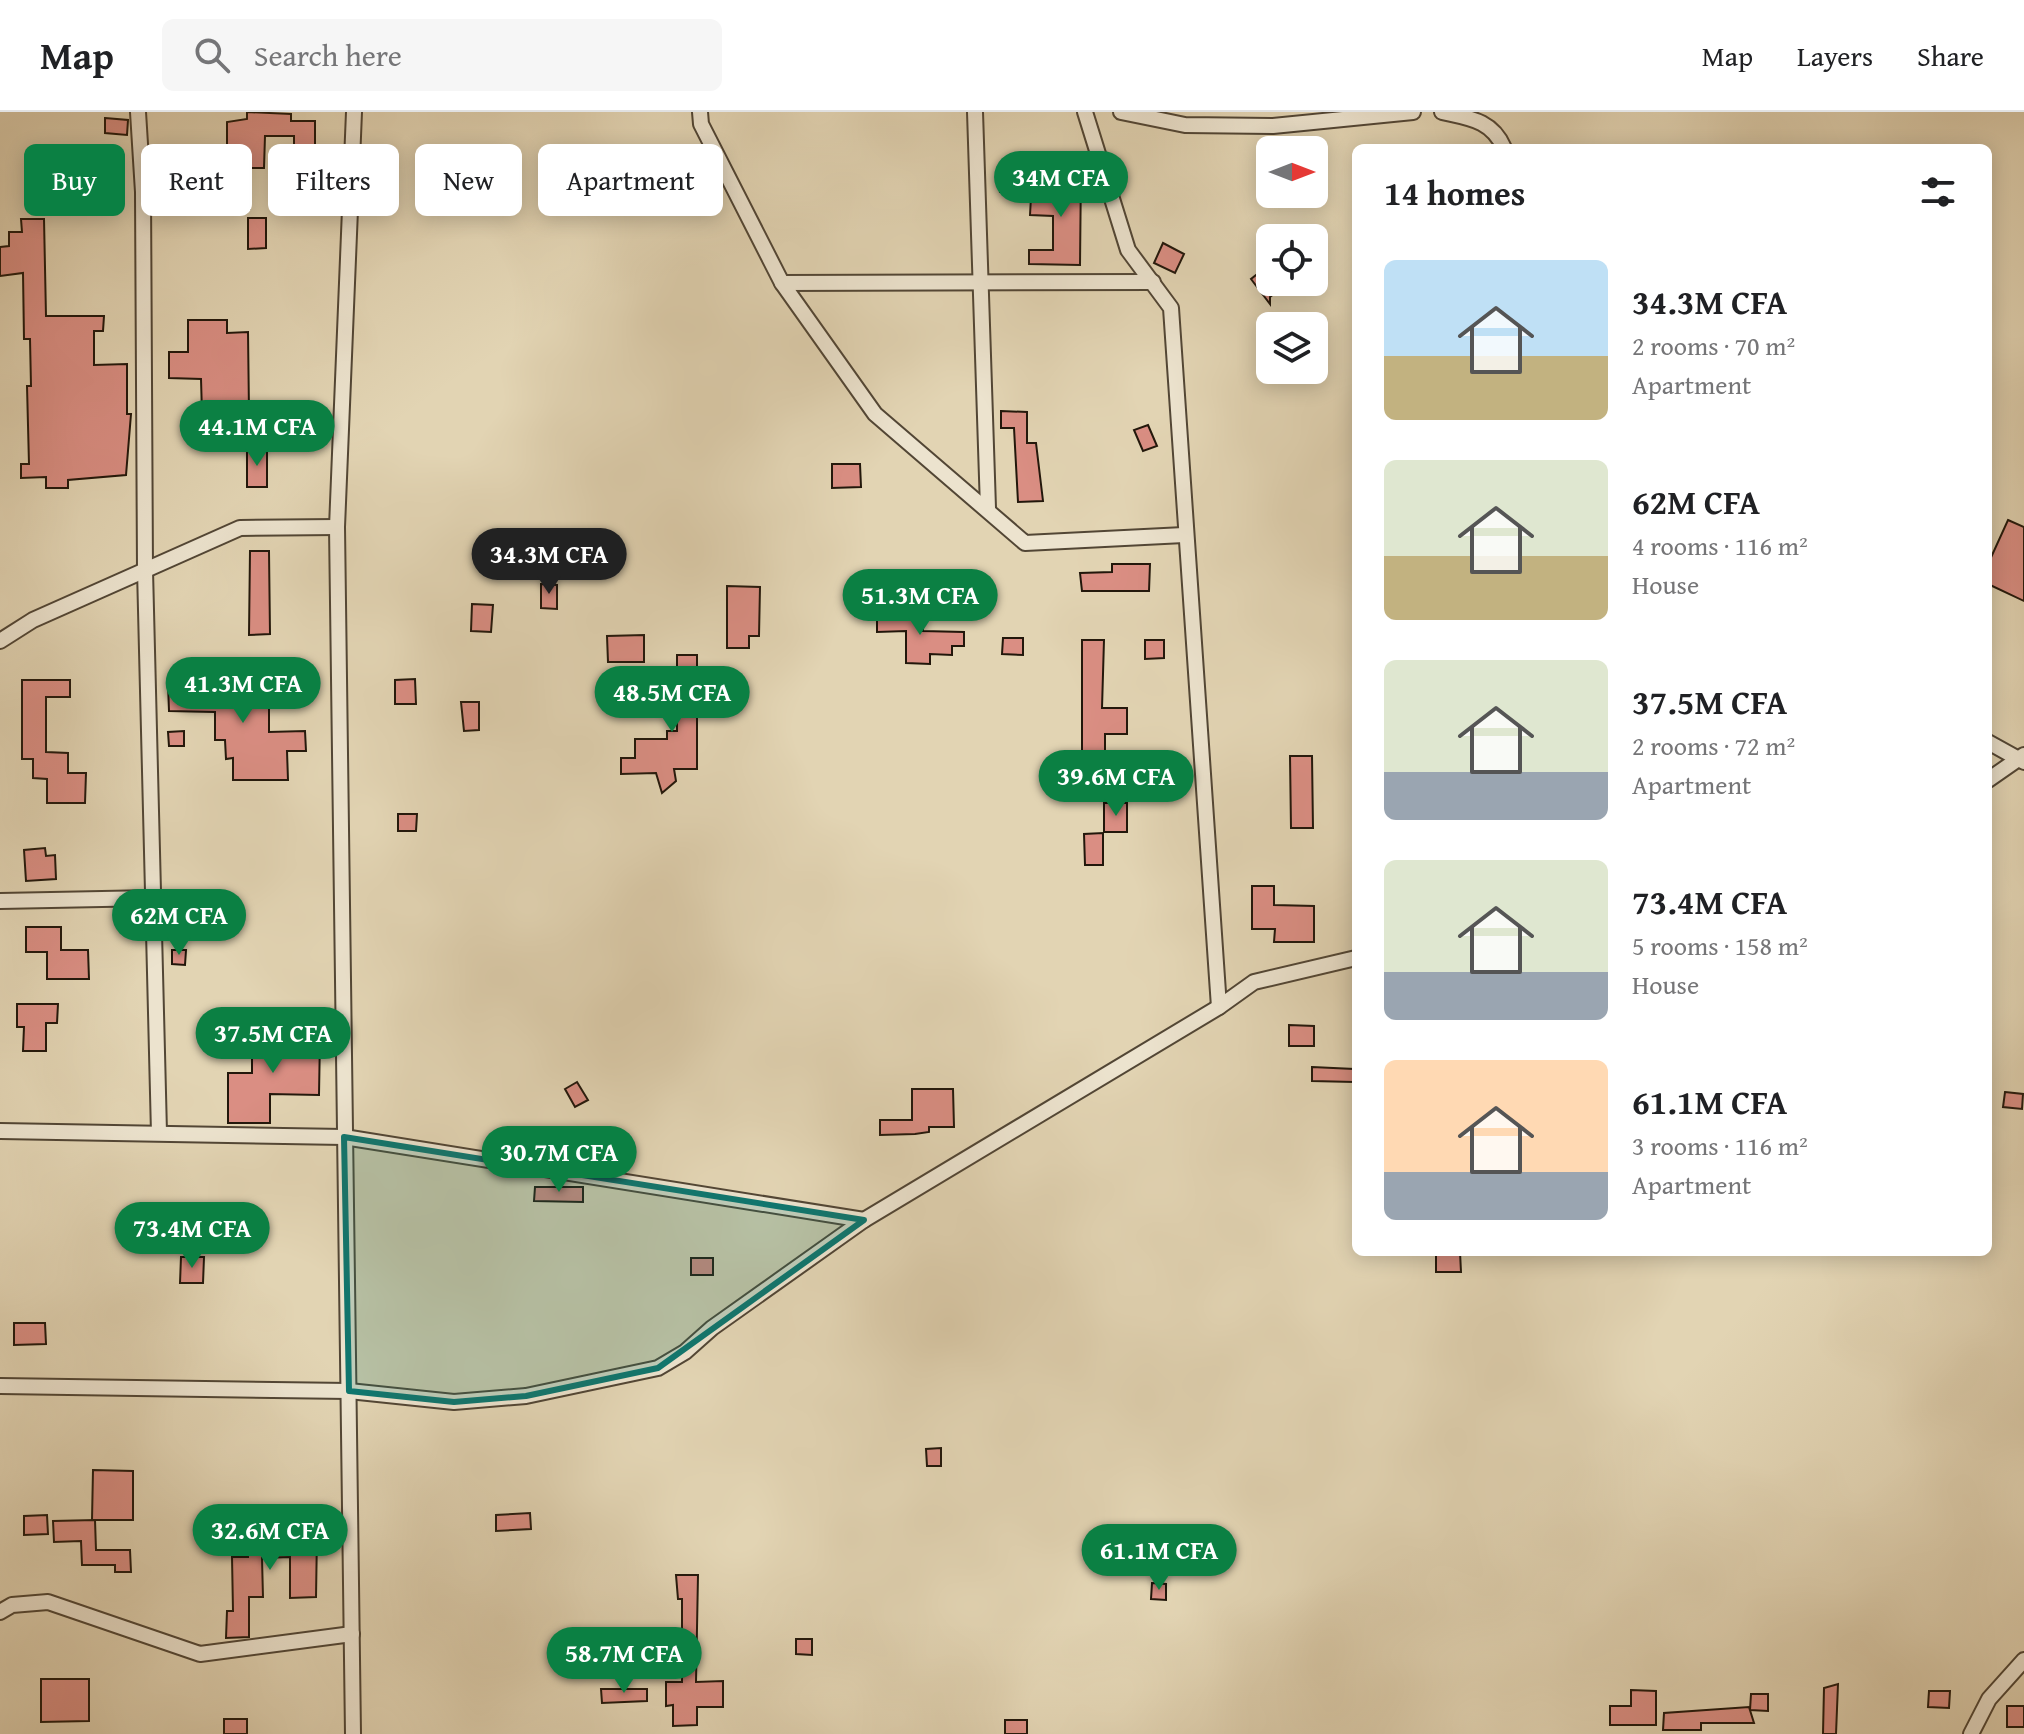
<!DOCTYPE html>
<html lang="en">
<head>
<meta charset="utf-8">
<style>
	body { margin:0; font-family:"Gentium Book Plus",serif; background:#f6f6f6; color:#202124; height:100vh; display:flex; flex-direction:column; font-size:30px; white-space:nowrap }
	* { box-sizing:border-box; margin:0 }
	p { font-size:26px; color:#757577 }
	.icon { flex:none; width:44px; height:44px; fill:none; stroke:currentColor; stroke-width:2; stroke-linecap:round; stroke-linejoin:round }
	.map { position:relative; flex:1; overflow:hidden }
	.panel { position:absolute; left:1352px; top:32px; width:640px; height:1112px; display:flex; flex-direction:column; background:#fff; border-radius:12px; box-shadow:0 4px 20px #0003 }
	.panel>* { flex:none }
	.guide { position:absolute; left:24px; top:32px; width:760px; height:72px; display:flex; gap:16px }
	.needle { width:52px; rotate:90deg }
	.controls { position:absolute; left:1256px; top:24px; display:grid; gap:16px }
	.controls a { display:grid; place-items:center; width:72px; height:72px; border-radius:12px; background:#fff; box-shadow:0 4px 20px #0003; font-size:40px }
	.price { position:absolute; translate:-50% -68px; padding:0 18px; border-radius:28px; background:#0b8043; color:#fff; font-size:26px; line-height:52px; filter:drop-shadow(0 2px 4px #0008) }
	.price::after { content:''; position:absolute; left:50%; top:48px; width:24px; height:18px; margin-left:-12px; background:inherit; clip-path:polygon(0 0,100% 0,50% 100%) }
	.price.current { background:#222; color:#fff }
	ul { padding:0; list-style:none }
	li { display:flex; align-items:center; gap:24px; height:200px; padding:0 32px }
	li span { display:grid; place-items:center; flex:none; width:224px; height:160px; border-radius:12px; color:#555 }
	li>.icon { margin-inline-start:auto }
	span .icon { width:96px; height:96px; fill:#fffc; stroke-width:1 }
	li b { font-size:34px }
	h2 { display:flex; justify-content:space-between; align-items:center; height:96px; padding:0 32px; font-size:34px }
	.tag { padding:0 28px; border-radius:12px; background:#fff; box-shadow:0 4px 20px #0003; font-size:28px; line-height:72px }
	.tag.current { background:#0b8043; color:#fff }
	header { display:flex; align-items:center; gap:48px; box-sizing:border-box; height:112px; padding:0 40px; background:#fff; border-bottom:2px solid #e0e0e0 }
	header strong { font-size:38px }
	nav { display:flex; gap:44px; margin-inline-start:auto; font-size:28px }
	.search { width:560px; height:72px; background:#f6f6f6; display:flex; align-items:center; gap:20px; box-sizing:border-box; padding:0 28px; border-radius:12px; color:#757577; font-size:30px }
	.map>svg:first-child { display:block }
	.building { fill:#da8e83; stroke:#22170b; stroke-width:2 }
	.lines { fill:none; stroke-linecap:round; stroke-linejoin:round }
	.minor-casing { stroke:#524635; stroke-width:18 }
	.minor { stroke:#ece3ce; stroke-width:14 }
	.marked { fill:#0f766e; fill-opacity:0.2; stroke:#0f766e; stroke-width:6; stroke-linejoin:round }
</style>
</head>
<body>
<header>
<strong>Map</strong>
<div class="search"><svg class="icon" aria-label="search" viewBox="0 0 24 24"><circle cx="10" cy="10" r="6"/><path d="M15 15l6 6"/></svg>Search here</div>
<nav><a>Map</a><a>Layers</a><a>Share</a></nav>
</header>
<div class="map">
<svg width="2024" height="1622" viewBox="0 0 2024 1622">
	<rect width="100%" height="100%" fill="#e2d4b3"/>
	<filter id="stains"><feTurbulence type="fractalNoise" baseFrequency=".0025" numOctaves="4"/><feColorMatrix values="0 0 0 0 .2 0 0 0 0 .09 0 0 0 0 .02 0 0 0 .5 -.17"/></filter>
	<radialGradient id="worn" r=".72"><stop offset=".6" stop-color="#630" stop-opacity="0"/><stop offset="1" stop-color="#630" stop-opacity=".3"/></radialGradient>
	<g class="building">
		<polygon points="247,0 291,2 291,9 315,9 315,74 294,74 294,24 265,24 264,56 250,56 250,97 207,97 207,62 227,61 227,10 247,7"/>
		<polygon points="105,6 128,8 127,23 105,21"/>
		<polygon points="1001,54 1015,54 1014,80 1000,80"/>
		<polygon points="1054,55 1081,56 1080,153 1029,152 1029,138 1053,138 1053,104 1030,103 1031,85 1054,86"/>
		<rect x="169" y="57" width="14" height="16"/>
		<polygon points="248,106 266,106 266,136 248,137"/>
		<polygon points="21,107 44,107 46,204 104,204 103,219 94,219 94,253 127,252 127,302 131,302 126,363 68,368 68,376 46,376 46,365 21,366 21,352 29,352 27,274 31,274 30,227 24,227 23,161 0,164 0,135 9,134 9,120 22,120"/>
		<polygon points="1163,131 1184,142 1175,161 1154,151"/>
		<polygon points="1270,152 1270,170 1289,170 1270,185 1270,192 1251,167"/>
		<polygon points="188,208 227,208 227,221 248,220 249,300 202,301 201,267 169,266 169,240 188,240"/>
		<polygon points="1001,299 1027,300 1027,331 1036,331 1043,389 1018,390 1014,316 1001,316"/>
		<polygon points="1148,313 1157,334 1143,339 1134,318"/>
		<polygon points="247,336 267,337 267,375 247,375"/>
		<polygon points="832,352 860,352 861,375 832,376"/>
		<polygon points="2008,408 2024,415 2024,489 1988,472 1988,452"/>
		<polygon points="250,439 269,439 270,522 249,523"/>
		<polygon points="1112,452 1150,452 1149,479 1082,479 1080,461 1112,460"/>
		<polygon points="541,472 557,473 557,497 541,496"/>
		<polygon points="727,474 760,475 759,524 749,524 749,536 727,536"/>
		<polygon points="472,492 493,493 491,520 471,519"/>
		<polygon points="923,501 923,519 964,520 964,534 952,534 952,543 930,542 930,552 906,551 906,519 877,520 877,502"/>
		<polygon points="644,523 644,550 608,550 607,524"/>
		<polygon points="1003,526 1023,526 1023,543 1002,542"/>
		<polygon points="1082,528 1104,528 1102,596 1127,596 1127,622 1105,622 1105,673 1082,673"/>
		<polygon points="1145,528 1164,528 1164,546 1145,547"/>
		<polygon points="677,543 697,543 697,657 674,657 676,669 662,681 656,661 621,662 621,646 635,646 635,627 667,627 667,619 677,619"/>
		<polygon points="250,555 269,555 269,620 305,619 306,639 287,639 288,668 233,668 233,646 226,647 225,628 215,628 215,600 169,599 168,572 182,571 183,575 250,573"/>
		<polygon points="415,567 416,592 395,592 395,568"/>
		<polygon points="22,568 70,568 70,585 46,585 46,640 68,641 68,661 86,661 85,691 47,691 47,667 33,666 33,647 22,647"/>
		<polygon points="461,590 479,590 479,618 464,619"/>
		<polygon points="184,619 184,634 169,634 168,620"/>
		<polygon points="1290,644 1312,644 1313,716 1291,716"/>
		<rect x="1104" y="691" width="23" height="29"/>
		<polygon points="398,702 417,702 416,719 398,719"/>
		<polygon points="1103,721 1103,753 1085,753 1084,722"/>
		<polygon points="45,736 46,744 55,743 56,767 26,769 24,738"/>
		<polygon points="1252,774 1274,774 1274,793 1314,794 1314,830 1274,830 1275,817 1252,817"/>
		<polygon points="26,815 61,815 61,838 88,838 89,867 47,867 47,840 26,840"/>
		<polygon points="172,838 186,838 185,853 172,852"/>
		<polygon points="17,892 58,892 57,911 46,911 46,939 23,939 24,915 17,915"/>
		<polygon points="252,911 270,911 270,927 320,925 319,983 270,982 270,1011 228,1011 228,961 252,961"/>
		<polygon points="1289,913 1314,914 1314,934 1289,934"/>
		<polygon points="1312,955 1354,957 1354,970 1312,969"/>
		<polygon points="577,970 588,988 575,995 565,977"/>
		<polygon points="912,977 953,977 954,1015 929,1015 929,1020 915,1022 880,1023 880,1008 912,1008"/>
		<polygon points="2005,980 2023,982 2022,997 2003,995"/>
		<polygon points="535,1075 583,1075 583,1090 534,1089"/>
		<polygon points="1436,1140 1460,1140 1461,1160 1436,1160"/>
		<polygon points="181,1145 204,1145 203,1171 180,1171"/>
		<rect x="691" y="1146" width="22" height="17"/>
		<polygon points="14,1211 45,1211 46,1232 14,1233"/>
		<polygon points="941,1336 941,1354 927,1354 926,1337"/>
		<polygon points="93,1358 133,1359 133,1408 92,1408"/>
		<polygon points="530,1401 531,1417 496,1419 496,1403"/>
		<polygon points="47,1403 48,1422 24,1423 24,1404"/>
		<polygon points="95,1408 96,1438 130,1438 131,1460 115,1460 115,1453 82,1453 81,1429 54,1430 53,1409"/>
		<polygon points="286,1416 286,1422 317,1422 316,1485 290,1486 290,1445 262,1446 263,1485 249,1485 249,1525 226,1526 227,1499 233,1499 232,1445 248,1445 247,1417"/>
		<polygon points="676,1463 698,1463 696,1570 723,1569 723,1595 697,1595 697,1613 673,1614 673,1593 666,1594 666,1570 682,1570 682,1487 678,1487"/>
		<polygon points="1152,1471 1166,1472 1166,1488 1151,1487"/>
		<polygon points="796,1527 812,1527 812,1543 796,1542"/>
		<polygon points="41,1567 89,1567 89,1609 41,1610"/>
		<polygon points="1838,1572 1836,1622 1823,1622 1824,1576"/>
		<polygon points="601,1577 647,1577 647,1589 602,1591"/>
		<polygon points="1631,1578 1656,1579 1656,1613 1610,1613 1610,1594 1631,1594"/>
		<polygon points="1929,1579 1950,1579 1949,1596 1928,1595"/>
		<polygon points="1751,1582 1768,1582 1768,1599 1750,1598"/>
		<rect x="2007" y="1594" width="17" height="21"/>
		<polygon points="1749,1595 1754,1611 1701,1611 1701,1618 1663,1618 1664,1601"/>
		<rect x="224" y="1607" width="23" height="15"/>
		<rect x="1005" y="1608" width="22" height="14"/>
	</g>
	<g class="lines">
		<g class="minor-casing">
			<g id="minor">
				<polyline points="138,0 143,80 145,458 159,1021"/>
				<polyline points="700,0 701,12 782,171 875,302 1025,431 1184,423"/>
				<polyline points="975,0 988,396"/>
				<polyline points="1085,0 1128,138 1171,196 1219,895"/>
				<polyline points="1121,0 1185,13 1273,14 1413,0"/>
				<path d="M1442,0C1469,6 1492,8 1504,36"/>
				<polyline points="782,171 1153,170"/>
				<polyline points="0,529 33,508 240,416 337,415"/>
				<polyline points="1988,630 2024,650"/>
				<polyline points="1988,668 2024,643"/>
				<polyline points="0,789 153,786"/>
				<polyline points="0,1019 344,1025 864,1108"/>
				<polyline points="0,1274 349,1279 454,1290 526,1284 658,1256 685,1240 712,1216 864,1108 1219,895 1254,870 1356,846"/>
				<polyline points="0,1500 12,1493 48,1490 200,1542 352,1522"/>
				<polyline points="353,1622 337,415 354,0"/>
				<polyline points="1971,1622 1989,1587 2024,1548"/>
			</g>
		</g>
		<use href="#minor" class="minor"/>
	</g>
	<path class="marked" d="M344,1025L864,1108L658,1256L526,1284L454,1290L349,1279Z"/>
	<rect width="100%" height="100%" filter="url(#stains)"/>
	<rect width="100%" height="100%" fill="url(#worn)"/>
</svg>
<div class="controls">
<a><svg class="needle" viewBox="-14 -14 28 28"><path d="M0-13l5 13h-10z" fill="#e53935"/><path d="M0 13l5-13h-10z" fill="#757577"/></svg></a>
<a><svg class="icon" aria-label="locate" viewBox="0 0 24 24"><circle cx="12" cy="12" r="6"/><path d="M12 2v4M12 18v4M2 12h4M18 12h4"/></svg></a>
<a><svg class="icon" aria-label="layers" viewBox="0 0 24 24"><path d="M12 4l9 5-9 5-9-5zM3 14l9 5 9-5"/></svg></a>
</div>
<b class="price" style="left:1061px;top:107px">34M CFA</b>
<b class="price" style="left:257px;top:356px">44.1M CFA</b>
<b class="price current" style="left:549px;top:484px">34.3M CFA</b>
<b class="price" style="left:920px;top:525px">51.3M CFA</b>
<b class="price" style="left:243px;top:613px">41.3M CFA</b>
<b class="price" style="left:672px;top:622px">48.5M CFA</b>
<b class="price" style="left:1116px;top:706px">39.6M CFA</b>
<b class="price" style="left:179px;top:845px">62M CFA</b>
<b class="price" style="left:273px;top:963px">37.5M CFA</b>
<b class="price" style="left:559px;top:1082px">30.7M CFA</b>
<b class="price" style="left:192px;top:1158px">73.4M CFA</b>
<b class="price" style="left:270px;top:1460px">32.6M CFA</b>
<b class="price" style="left:1159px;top:1480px">61.1M CFA</b>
<b class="price" style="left:624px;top:1583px">58.7M CFA</b>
<div class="guide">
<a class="tag current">Buy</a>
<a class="tag">Rent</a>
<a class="tag">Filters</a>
<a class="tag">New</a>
<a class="tag">Apartment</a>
</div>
<section class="panel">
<h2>14 homes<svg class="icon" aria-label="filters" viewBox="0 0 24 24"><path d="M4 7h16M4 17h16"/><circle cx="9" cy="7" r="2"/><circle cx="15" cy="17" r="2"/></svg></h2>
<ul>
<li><span style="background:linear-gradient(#bfe0f5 60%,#c2b280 0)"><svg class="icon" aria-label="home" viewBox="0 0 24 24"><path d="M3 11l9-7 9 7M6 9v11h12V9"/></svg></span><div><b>34.3M CFA</b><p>2 rooms · 70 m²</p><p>Apartment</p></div></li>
<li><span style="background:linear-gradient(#dfe7d0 60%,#c2b280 0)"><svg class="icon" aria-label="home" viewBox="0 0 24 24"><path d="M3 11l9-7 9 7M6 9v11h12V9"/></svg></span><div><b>62M CFA</b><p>4 rooms · 116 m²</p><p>House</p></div></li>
<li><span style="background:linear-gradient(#dfe7d0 70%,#9aa5b1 0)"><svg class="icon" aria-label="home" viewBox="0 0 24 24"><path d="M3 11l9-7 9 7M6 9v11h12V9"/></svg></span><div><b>37.5M CFA</b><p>2 rooms · 72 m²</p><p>Apartment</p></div></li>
<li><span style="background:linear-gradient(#dfe7d0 70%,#9aa5b1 0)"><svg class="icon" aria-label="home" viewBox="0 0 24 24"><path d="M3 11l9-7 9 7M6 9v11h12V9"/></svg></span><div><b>73.4M CFA</b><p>5 rooms · 158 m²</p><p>House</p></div></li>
<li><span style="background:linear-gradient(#ffd9b3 70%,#9aa5b1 0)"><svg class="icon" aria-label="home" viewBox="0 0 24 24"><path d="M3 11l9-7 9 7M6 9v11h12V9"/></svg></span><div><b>61.1M CFA</b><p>3 rooms · 116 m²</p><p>Apartment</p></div></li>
</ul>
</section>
</div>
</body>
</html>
